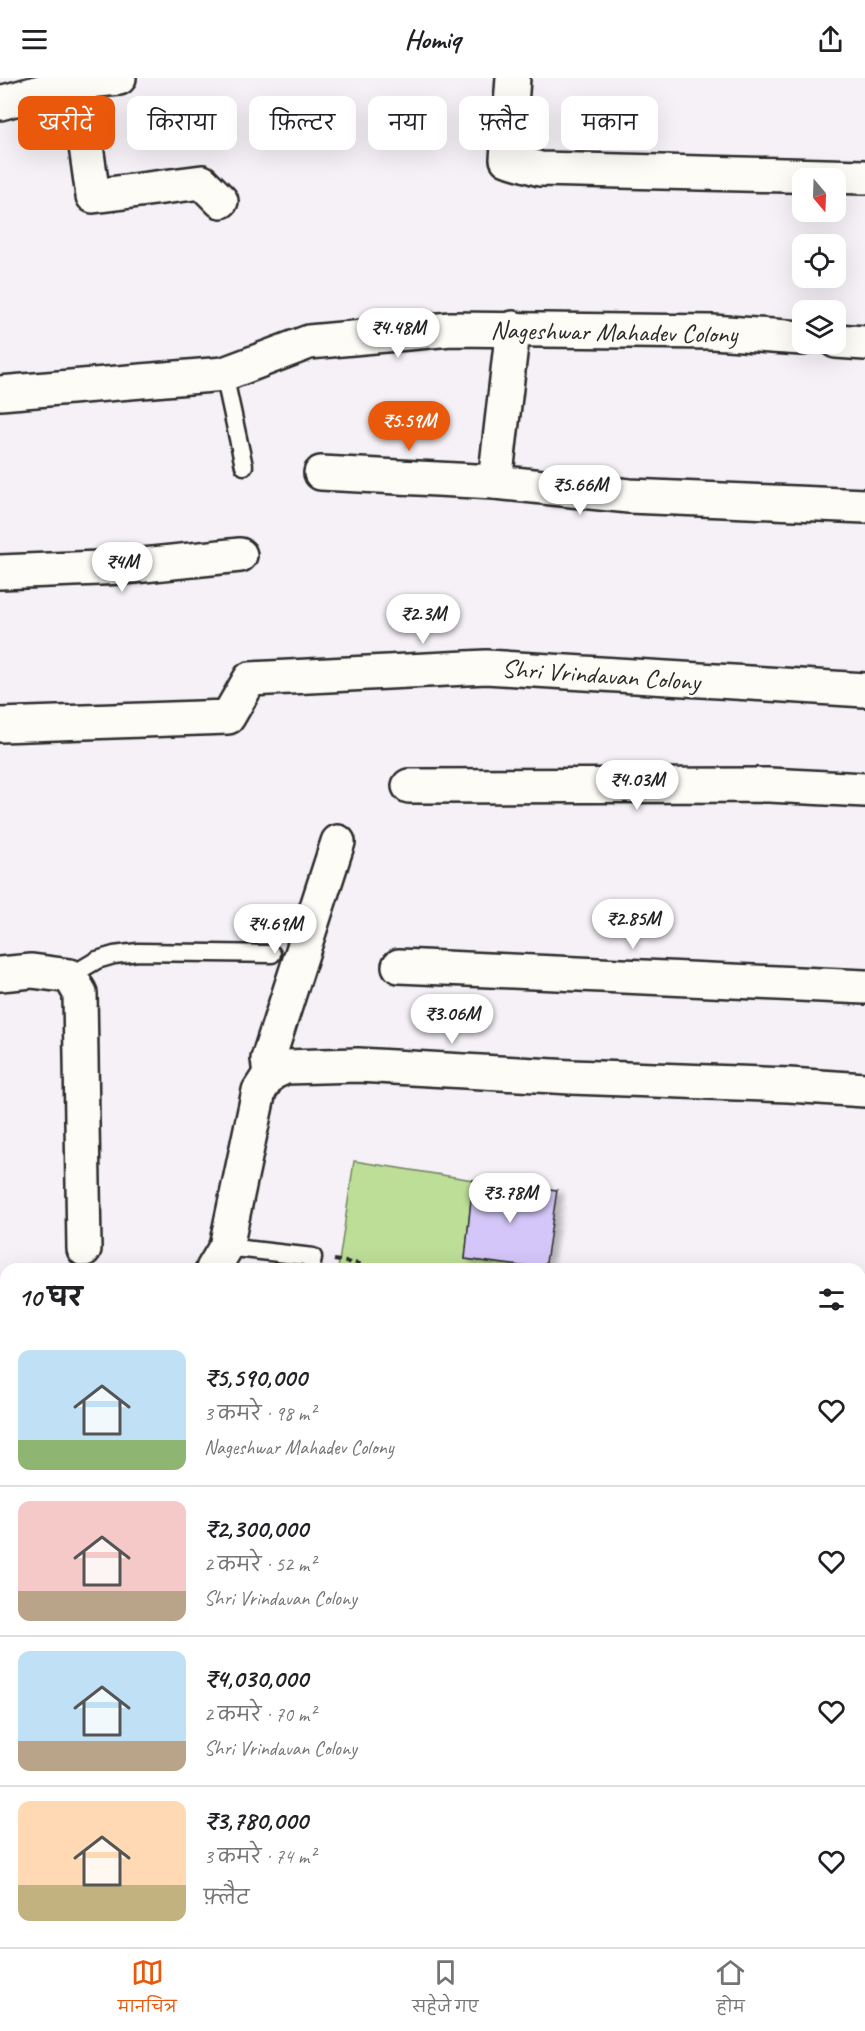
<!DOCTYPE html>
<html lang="hi">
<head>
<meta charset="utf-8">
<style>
	body { margin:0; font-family:Caveat,"Playpen Sans Deva",sans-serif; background:#f2f2f2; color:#202124; height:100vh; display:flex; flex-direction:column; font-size:22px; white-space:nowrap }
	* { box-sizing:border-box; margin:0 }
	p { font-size:20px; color:#757577 }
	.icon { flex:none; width:33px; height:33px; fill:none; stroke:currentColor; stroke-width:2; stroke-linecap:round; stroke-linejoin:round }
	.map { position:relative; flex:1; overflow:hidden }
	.sheet { position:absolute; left:0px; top:1185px; width:866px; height:684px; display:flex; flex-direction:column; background:#fff; border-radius:18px 18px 0 0; box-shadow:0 6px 24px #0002 }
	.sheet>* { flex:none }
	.banner { position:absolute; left:18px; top:18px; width:830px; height:54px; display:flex; gap:12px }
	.needle { width:39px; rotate:161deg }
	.fabs { position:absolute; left:792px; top:90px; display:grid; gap:12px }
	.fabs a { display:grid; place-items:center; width:54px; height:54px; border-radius:12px; background:#fff; box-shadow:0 6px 24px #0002; font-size:30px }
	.price { position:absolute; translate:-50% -51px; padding:0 14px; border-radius:21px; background:#fff; color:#222; font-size:20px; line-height:39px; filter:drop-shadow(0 2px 3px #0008) }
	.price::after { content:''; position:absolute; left:50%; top:36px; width:18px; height:14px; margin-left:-9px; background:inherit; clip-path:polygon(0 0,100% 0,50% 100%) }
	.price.current { background:#ea580c; color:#fff }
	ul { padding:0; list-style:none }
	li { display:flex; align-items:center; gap:18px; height:150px; padding:0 18px }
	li+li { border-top:2px solid #e0e0e0 }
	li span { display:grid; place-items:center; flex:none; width:168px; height:120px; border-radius:12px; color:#555 }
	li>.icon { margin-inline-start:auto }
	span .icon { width:72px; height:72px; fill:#fffc; stroke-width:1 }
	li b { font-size:26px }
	h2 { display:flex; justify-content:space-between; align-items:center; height:72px; padding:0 18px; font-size:26px }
	.tag { padding:0 21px; border-radius:12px; background:#fff; box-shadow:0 6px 24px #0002; font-size:21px; line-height:54px }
	.tag.current { background:#ea580c; color:#fff }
	header { display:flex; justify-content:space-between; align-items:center; height:78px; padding:0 18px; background:#fff; font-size:27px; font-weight:600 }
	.dock { display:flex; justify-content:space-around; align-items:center; height:84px; border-top:2px solid #e0e0e0; background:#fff; font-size:16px; color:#757577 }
	.dock a { display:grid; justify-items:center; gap:3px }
	.dock .current { color:#ea580c }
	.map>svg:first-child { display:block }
	.green { fill:#bdde97; stroke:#748461; stroke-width:1.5 }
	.building { fill:#d4c6f8; stroke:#2b2b2b; stroke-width:1.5; filter:url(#shadow) }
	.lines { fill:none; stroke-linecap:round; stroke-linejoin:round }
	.service-casing { stroke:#2b2b2b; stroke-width:21 }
	.minor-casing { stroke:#2b2b2b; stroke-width:38 }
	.path { stroke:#2b2b2b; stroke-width:4; stroke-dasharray:6 4.5; stroke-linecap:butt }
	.service { stroke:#fdfcf7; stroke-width:16 }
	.minor { stroke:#fdfcf7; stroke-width:33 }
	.labels { text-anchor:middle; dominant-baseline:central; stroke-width:5; stroke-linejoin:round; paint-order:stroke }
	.street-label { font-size:26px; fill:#2b2b2b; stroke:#fdfcf7 }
</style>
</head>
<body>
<header><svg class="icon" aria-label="menu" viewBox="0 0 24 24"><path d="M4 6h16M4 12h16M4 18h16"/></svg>Homiq<svg class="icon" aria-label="share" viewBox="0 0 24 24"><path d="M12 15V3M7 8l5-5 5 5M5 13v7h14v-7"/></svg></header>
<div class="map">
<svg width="865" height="1869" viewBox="0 0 865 1869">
	<defs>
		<filter id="shadow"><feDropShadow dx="6" dy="4" stdDeviation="3" flood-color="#0004"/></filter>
	</defs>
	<rect width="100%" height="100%" fill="#f5f1f7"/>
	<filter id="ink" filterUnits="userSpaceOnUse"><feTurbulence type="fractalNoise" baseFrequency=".0167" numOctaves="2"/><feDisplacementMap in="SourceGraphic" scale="12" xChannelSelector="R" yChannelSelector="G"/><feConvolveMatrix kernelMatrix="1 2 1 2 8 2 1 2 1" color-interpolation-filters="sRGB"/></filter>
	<g filter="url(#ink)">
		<polygon class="green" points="354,1083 473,1102 465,1181 542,1191 338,1191"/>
		<polygon class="building" points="473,1102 557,1112 545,1191 465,1181"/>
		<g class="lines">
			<g class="service-casing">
				<g id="service">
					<polyline points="224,296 244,388"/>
					<polyline points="70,898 97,882 114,877 138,874 272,876"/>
					<polyline points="226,1169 313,1179 311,1191"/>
				</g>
			</g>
			<g class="minor-casing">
				<g id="minor">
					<polyline points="513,0 507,81 540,91 865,99"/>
					<polyline points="77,4 93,118 202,104 221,123"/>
					<polyline points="0,25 77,4 119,0"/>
					<polyline points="513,250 495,404 629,418 865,428"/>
					<polyline points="836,263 865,265"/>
					<polyline points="0,315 224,296 309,264 451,251 712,254 802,260"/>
					<polyline points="321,395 495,404"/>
					<polyline points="0,494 124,489 240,477"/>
					<polyline points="0,647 228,639 250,601 486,589 865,612"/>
					<polyline points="409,708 769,707 865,712"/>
					<polyline points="399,888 865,909"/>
					<polyline points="0,896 32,893 70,898 80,915 84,1171"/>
					<polyline points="270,996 268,981 338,764"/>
					<polyline points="213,1191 226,1169 259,1013 270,996 285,989 358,987 571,999 789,1007 865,1012"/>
					<polyline points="0,1268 6,1268"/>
					<polyline points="860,1385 865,1385"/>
					<polyline points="860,1546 865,1546"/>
					<polyline points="0,1684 6,1684"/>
					<polyline points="0,1818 6,1817"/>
				</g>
			</g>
			<polyline class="path" points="334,1182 365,1187"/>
			<use href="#service" class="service"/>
			<use href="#minor" class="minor"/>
		</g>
	</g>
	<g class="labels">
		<g class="street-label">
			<text transform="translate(614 254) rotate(1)">Nageshwar Mahadev Colony</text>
			<text transform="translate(601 597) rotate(4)">Shri Vrindavan Colony</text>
		</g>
	</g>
</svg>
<div class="fabs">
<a><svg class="needle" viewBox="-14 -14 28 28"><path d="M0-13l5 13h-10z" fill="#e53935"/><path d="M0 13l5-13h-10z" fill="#757577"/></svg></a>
<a><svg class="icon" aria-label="locate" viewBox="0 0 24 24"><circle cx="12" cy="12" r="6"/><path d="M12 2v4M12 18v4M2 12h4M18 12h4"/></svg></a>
<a><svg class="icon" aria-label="layers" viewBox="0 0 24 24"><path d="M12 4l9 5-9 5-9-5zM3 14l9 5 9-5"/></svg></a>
</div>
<b class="price" style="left:398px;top:281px">₹4.48M</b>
<b class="price current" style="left:409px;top:374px">₹5.59M</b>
<b class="price" style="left:580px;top:438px">₹5.66M</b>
<b class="price" style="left:122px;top:515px">₹4M</b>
<b class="price" style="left:423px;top:567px">₹2.3M</b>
<b class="price" style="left:637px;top:733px">₹4.03M</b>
<b class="price" style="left:633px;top:872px">₹2.85M</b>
<b class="price" style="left:275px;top:877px">₹4.69M</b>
<b class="price" style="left:452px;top:967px">₹3.06M</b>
<b class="price" style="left:510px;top:1146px">₹3.78M</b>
<div class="banner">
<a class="tag current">खरीदें</a>
<a class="tag">किराया</a>
<a class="tag">फ़िल्टर</a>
<a class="tag">नया</a>
<a class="tag">फ़्लैट</a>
<a class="tag">मकान</a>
</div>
<section class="sheet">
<h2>10 घर<svg class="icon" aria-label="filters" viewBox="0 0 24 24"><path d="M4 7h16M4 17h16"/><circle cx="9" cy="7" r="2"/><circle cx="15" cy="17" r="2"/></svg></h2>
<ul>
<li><span style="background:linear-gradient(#bfe0f5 75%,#8fb573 0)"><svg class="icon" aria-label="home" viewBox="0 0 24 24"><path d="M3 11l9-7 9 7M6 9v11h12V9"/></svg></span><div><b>₹5,590,000</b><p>3 कमरे · 98 m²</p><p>Nageshwar Mahadev Colony</p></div><svg class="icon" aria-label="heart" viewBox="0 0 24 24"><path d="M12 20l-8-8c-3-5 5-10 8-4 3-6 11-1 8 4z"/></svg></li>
<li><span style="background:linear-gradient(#f6c9c9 75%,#b9a48a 0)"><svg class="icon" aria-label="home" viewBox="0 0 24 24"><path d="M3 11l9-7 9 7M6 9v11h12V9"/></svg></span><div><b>₹2,300,000</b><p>2 कमरे · 52 m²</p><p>Shri Vrindavan Colony</p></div><svg class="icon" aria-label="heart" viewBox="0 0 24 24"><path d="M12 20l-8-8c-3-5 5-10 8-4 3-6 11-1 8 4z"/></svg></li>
<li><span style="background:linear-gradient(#bfe0f5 75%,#b9a48a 0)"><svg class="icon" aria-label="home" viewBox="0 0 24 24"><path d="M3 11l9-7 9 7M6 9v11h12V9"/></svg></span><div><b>₹4,030,000</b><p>2 कमरे · 70 m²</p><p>Shri Vrindavan Colony</p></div><svg class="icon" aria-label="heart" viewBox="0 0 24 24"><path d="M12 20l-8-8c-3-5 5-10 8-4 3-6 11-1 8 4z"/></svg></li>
<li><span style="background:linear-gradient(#ffd9b3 70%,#c2b280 0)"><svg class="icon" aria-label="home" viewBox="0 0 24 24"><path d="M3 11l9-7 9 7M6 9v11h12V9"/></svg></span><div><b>₹3,780,000</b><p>3 कमरे · 74 m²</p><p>फ़्लैट</p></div><svg class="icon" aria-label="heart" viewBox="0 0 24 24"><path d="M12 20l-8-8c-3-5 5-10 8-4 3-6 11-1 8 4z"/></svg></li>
</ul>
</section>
</div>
<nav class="dock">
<a class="current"><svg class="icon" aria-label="map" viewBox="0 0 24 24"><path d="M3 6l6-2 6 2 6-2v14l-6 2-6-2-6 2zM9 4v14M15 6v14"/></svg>मानचित्र</a>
<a><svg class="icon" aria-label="saved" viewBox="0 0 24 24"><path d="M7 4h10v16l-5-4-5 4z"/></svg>सहेजे गए</a>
<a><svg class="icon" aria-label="home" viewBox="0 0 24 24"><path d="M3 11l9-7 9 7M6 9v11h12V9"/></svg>होम</a>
</nav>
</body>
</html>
